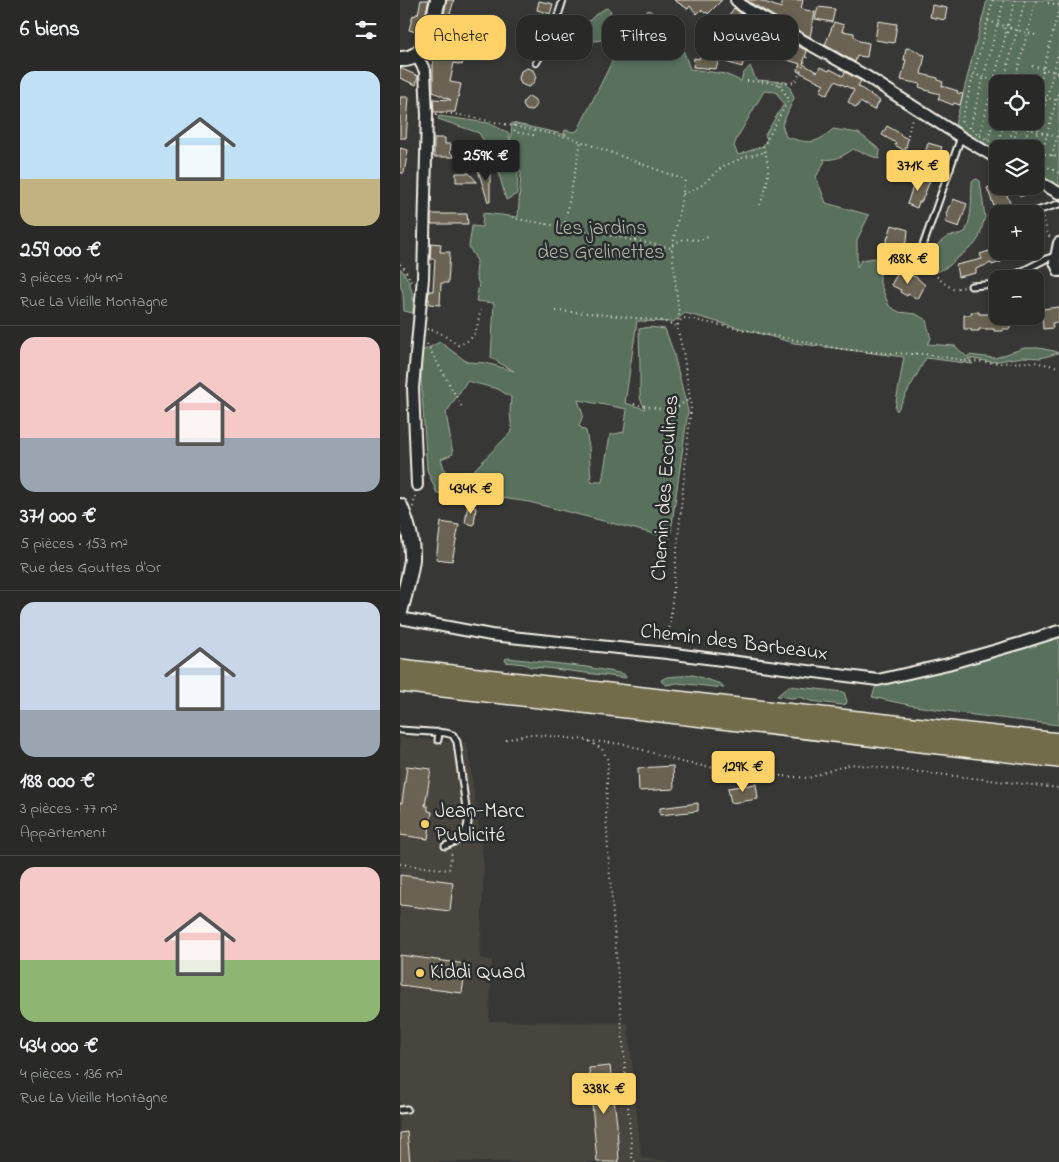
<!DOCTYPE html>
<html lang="fr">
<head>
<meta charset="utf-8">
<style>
	body { margin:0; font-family:"Indie Flower",sans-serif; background:#353634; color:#f1f3f6; height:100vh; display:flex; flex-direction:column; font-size:19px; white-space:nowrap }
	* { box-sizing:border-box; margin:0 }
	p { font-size:16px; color:#a5a7a8 }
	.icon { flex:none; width:28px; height:28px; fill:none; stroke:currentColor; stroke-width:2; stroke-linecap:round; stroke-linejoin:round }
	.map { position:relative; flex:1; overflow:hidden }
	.side { display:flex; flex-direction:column; background:#292a28; width:400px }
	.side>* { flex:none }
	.guide { position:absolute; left:15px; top:15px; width:475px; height:45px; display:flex; gap:10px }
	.tools { position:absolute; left:589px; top:75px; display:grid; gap:10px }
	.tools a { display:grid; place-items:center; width:55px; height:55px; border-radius:10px; background:#292a28; box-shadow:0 2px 8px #0003,0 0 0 1px #454645; font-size:25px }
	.price { position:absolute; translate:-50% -42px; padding:0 11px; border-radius:5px; background:#ffd166; color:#111; font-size:16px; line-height:32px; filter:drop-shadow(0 1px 2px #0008) }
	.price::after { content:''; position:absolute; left:50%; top:30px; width:15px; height:11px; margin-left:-8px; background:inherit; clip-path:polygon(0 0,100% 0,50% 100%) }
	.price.current { background:#222; color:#fff }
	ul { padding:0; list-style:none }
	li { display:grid; align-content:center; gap:10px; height:265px; padding:0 20px }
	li+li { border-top:1px solid #454645 }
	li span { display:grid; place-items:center; height:155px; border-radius:15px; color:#555 }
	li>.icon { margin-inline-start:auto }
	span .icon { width:90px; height:90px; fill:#fffc; stroke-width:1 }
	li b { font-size:21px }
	h2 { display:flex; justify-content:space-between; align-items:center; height:60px; padding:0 20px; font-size:21px }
	.tag { padding:0 18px; border-radius:15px; background:#292a28; box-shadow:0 2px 8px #0003,0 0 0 1px #454645; font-size:18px; line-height:45px }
	.tag.current { background:#ffd166; color:#111 }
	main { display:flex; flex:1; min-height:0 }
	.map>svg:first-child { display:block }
	.built { fill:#47453e }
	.green { fill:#59705c; stroke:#a6b0a2; fill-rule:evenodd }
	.building { fill:#6b6353; stroke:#f4f1e8 }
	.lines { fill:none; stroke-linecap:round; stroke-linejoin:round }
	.lane-casing { stroke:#f4f1e8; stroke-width:9 }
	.street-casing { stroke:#f4f1e8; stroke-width:14 }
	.secondary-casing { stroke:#f4f1e8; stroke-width:18 }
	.highway-casing { stroke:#f4f1e8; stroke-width:22 }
	.path { stroke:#f4f1e8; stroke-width:2; stroke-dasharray:1 4; stroke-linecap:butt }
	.lane { stroke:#2a2d2e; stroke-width:5 }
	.street { stroke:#2a2d2e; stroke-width:10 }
	.secondary { stroke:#2a2d2e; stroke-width:14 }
	.highway { stroke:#726c4b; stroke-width:19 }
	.poi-dot { fill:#ffd166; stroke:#2a2d2e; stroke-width:2 }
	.labels { text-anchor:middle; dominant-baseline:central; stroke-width:5; stroke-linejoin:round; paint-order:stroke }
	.park-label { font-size:21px; fill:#aeb7a9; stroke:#2a2d2e }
	.street-label { font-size:21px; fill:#f4f1e8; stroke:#2a2d2e }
	.poi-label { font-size:21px; fill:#f4f1e8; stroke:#2a2d2e; text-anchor:start }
</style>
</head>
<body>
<main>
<section class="side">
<h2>6 biens<svg class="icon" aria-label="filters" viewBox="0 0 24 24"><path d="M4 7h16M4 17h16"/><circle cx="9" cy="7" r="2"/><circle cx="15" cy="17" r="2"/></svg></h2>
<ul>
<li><span style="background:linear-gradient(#bfe0f5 70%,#c2b280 0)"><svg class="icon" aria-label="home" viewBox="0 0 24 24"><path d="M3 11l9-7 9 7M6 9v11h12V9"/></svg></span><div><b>259 000 €</b><p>3 pièces · 104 m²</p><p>Rue La Vieille Montagne</p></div></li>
<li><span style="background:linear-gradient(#f6c9c9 65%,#9aa5b1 0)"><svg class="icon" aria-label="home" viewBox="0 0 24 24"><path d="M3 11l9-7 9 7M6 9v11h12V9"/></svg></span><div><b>371 000 €</b><p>5 pièces · 153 m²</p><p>Rue des Gouttes d'Or</p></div></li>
<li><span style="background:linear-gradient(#c9d6e8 70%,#9aa5b1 0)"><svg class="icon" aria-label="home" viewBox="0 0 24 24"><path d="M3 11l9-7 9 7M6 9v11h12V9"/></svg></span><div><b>188 000 €</b><p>3 pièces · 77 m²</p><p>Appartement</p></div></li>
<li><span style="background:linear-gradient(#f6c9c9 60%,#8fb573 0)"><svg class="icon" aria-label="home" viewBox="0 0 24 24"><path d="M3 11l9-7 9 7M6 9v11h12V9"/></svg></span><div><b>434 000 €</b><p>4 pièces · 136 m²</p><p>Rue La Vieille Montagne</p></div></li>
</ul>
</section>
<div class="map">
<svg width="659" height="1162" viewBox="0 0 659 1162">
	<rect width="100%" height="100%" fill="#373835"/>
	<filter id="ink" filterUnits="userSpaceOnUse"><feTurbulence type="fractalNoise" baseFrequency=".02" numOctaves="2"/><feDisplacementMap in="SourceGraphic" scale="10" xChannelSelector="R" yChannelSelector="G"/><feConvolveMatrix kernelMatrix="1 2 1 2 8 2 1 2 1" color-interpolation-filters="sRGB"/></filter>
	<g filter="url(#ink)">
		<polygon class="built" points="0,737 67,743 84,866 80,958 92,960 89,1021 228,1023 241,1158 273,1162 0,1162"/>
		<g class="green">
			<path d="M587,0H659V186L635,173V149H598L597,153L555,125ZM598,84H635V121H598Z"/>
			<polygon points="206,8 211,11 202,40 187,42 180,37 178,32 196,14"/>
			<path d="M249,10L268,25L279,37L278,38L279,39L290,69L325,74L341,81L343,74L350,66L356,80L386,82L390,88L394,98L382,125L386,137C409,143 414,146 433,129L458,133L464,137L480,150L479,159L453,149C444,156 434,161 423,159L425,161L416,177L426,203L469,215L457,240V268L461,260L475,258L480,263V283L489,306L499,312L516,314L526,320L531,339L527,344L555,346L567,357L569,355L595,358L624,348H639L654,351L658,353L641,358L623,357L592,362L568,358L573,364L526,358L497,411L495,408L504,357L394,343L285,313L273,322L237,321L225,403L245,409L240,398V366L239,329L250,327L265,329L273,351L288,411L270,538L129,502L102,498L86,502L37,493L27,470L21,379L22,351L40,342L67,362L86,363L114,371L91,358L94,303L76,301L79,284L76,277L77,261L69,247L72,226L82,227L83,213L118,217L121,173L113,160L118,172L117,194L106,200L96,162L79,133L38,119L39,116L88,123L109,133L110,149L112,123L167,135L164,133L165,130L174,132L178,130L236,13L241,16L243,13ZM364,91L376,92L384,104L365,135L367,139L363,146L338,155L334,146L337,138ZM67,381L98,389L111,397L110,413L112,431L73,471L47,478L41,459L53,454L46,413ZM178,400L227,409L224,432L210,435L202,482H191L189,447L186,431L179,426L183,415Z"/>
			<path d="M577,179L580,181L585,217L579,238L574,245L555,260L549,266L537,272L533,265L530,257L536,246L548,236L558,235L565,232C573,216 571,198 572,181Z"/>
			<path d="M0,268C11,281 15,296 13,313L4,311L3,292L0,285Z"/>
			<polygon points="659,632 659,725 574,715 509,705 472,697 478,680"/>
			<polygon points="108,658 187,667 224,674 226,678 146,668 131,667 124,664 106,662 105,659"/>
			<polygon points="293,675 321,684 324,688 277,683 266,685 262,682 261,680 267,677"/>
			<polygon points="389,686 444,692 447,701 446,704 442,705 411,701 399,697 393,698 377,696"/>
		</g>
		<g class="building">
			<polygon points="21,0 29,0 20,33 9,30 13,15 15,16 16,14 18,14"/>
			<polygon points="47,0 54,0 50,14 70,17 67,34 56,32 56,36 47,34 43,50 65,55 62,65 54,63 50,82 61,84 55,112 34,112 33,99 51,100 33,92 33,61 35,44 40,31"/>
			<polygon points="274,0 322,0 308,14 307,12 305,13 301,10 297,14 290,6 288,9"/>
			<polygon points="346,0 359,0 381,8 383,0 388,1 388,0 403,0 401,9 415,12 410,37"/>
			<polygon points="139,1 153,4 150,14 137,10"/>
			<polygon points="532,5 547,8 545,20 530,17"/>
			<polygon points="418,7 435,9 432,22 415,19"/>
			<polygon points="334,8 341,14 407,51 403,64 417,72 420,67 429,71 430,69 443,76 445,72 461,81 458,86 480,101 474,110 460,102 456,108 448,102 454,90 435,81 427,95 420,91 424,84 397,71 400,64 382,58 383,55 358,48 361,33 328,17"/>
			<polygon points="163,18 172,20 166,40 157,38"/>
			<polygon points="478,21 497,24 494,43 475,40"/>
			<polygon points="434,22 444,25 442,31 454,33 454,36 459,41 469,43 467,57 457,56 455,62 425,45"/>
			<polygon points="318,33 330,37 327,46 344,51 345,56 342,67 319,60 316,69 293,67 294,58 299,59 305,39 315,42"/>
			<polygon points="74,36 86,38 82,58 71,56"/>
			<polygon points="506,48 513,49 521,54 525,55 521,74 538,78 538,80 543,82 542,86 558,91 557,93 563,94 560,105 554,103 553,105 538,99 540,94 525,90 525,89 519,87 520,84 501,80 506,60 504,60"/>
			<polygon points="0,68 18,76 16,85 0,78"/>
			<polygon points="127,68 133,70 136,77 133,84 128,87 121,84 119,78 121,71"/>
			<polygon points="129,96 134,99 137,104 135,108 131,111 126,110 123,105 124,101"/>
			<polygon points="0,97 9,97 6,138 0,138"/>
			<polygon points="487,126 501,134 500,135 508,139 505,151 495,145 496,143 482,135"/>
			<polygon points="34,138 45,138 45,144 51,144 50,152 55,157 34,157"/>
			<polygon points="528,143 542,147 537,160 536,159 534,164 523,160"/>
			<polygon points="0,148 8,150 4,173 0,173"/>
			<polygon points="78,170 90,170 90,202 88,202"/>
			<polygon points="56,173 69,173 77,182 56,182"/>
			<polygon points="518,177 530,181 523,198 521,202 519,202 517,208 507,204 513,186 510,182 516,180"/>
			<polygon points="598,184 598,186 606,186 608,192 606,193 615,214 597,214 587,188"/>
			<polygon points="553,199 567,204 559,227 545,222 548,215 546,214 549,206 551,206"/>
			<polygon points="31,214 67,214 68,224 31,224"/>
			<polygon points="492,225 508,230 507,240 500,252 485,246"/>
			<polygon points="31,243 41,244 40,252 50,252 48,283 41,283 40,305 29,304 29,299 28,299 29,291 33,291 35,259 30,259"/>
			<polygon points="598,248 598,253 601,262 592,265 591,263 576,269 576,273 558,277 556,265 582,259 580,254"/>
			<polygon points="499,271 516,277 525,285 518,299 508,294 507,296 500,292 501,290 491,285"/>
			<polygon points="659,307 659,322 652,323 653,328 643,329 642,309"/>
			<polygon points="571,312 579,312 579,314 598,314 598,316 610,316 610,329 603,329 603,331 594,331 594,329 579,329 579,331 571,331 571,329 564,329 564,315 571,315"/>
			<polygon points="68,504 76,508 74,525 65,523"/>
			<polygon points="41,522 59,525 52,561 36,559"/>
			<polygon points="7,766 31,769 25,806 28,806 28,811 32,812 28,839 0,835 0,802 2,803"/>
			<polygon points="273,766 274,789 239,791 238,768"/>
			<polygon points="356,784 358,799 331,803 328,788"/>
			<polygon points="298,803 298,811 260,815 260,808"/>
			<polygon points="0,875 53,882 50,911 0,905"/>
			<polygon points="0,955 66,964 62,993 0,985"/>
			<polygon points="210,1066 217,1125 219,1162 197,1162 189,1068"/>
			<polygon points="7,1132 10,1162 0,1162 0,1133"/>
		</g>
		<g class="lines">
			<g class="lane-casing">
				<g id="lane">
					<polyline points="136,63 151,38 163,0"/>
					<polyline points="619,186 622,192"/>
					<polyline points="633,212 659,204"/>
					<polyline points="519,257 561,137"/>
					<polyline points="607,279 646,259 655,256"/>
					<polyline points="571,286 598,284"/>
					<path d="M0,730L46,733L53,735L57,742L68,823C65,838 59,841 45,846"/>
					<polyline points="38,740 39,732"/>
					<polyline points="0,1110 7,1109"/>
				</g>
			</g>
			<g class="street-casing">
				<g id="street">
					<polyline points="336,0 345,8 466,76 561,137 598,159"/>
					<polyline points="16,54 25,71 27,115 23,278 13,388 17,485"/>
					<polyline points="635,180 659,193"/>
					<polyline points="659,243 655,262 659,271"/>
					<polyline points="0,618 91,635 267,653 478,680 548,664 621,643 659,631"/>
				</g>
			</g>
			<g class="secondary-casing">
				<g id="secondary">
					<path d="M0,59C30,61 32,21 38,0"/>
					<path d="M0,506C7,523 13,541 12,559C10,577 4,595 0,612"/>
				</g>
			</g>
			<g class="highway-casing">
				<g id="highway">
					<polyline points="0,669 330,707 659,743"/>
					<polyline points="0,682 659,758"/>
				</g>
			</g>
			<g class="path">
				<polyline points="593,0 561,123 579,135 604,149"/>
				<polyline points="648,3 659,5"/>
				<polyline points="588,21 604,26"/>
				<polyline points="608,25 615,0"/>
				<polyline points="610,28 639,36"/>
				<polyline points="632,66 659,73"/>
				<polyline points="573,74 606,84"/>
				<polyline points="347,81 366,82 379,84 395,82 398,77 408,54"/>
				<polyline points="603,84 625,0"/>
				<polyline points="614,84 636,0"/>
				<polyline points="635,95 659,101"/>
				<polyline points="635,101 659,9"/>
				<polyline points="36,114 44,113 60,115 172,138 285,180 272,250 279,315 277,327 283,351 291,406 268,643"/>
				<polyline points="114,125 115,132 133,135 134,130"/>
				<polyline points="618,126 657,137"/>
				<polyline points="570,128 604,0"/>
				<polyline points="580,134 606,34 610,28 608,25 604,26 606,34"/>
				<polyline points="508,135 512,118 510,117"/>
				<polyline points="588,139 598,106"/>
				<polyline points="598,145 604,121"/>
				<polyline points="608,145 615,121"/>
				<polyline points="612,146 619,121"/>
				<polyline points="623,148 630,121"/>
				<polyline points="605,149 608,145 621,148"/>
				<polyline points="633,149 659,51"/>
				<polyline points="635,152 659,157"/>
				<polyline points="642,153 659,90"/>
				<polyline points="652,156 659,129"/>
				<polyline points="635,161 659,173"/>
				<path d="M283,194C291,191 296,188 302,185L323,166L345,157L366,152"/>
				<path d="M360,205C368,185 372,168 363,147L387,103L388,98L379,84"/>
				<polyline points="643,217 648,235 651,238"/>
				<polyline points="112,218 192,232 272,248"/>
				<polyline points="164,227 181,141"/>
				<polyline points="273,244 284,239 300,240 308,237"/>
				<path d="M525,261C532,264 532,269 536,275C540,281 547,285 553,289L565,287"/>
				<polyline points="0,264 5,269 12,284"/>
				<polyline points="156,311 188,313 263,321 277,327"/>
				<polyline points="278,325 281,319 284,318 441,349 484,353 524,354 568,361 600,363 634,362 659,367"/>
				<path d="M27,329L39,332L58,345C78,339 76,328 81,310"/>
				<polyline points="27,344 62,407"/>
				<polyline points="234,404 262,409 274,409 290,399"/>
				<polyline points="13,507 16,494"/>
				<polyline points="106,740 129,734 187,740 202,749 208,760 206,811 208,851 232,1158 235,1162"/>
				<polyline points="189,741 224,744 281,762 342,773 409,778 428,771 451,764 659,788"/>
				<polyline points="0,864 49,870 52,850"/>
			</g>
			<use href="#lane" class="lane"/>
			<use href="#street" class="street"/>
			<use href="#secondary" class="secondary"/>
			<use href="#highway" class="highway"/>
		</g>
	</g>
	<g class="poi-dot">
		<circle cx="25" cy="824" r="5"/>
		<circle cx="20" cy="973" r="5"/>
	</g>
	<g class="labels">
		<g class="park-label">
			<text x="201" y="229">Les jardins<tspan x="201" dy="24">des Grelinettes</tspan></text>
		</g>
		<g class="street-label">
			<text transform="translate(266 488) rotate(-86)">Chemin des Ecoulines</text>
			<text transform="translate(334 643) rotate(7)">Chemin des Barbeaux</text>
		</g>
		<g class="poi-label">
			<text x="35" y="812">Jean-Marc<tspan x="35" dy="24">Publicité</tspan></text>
			<text x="30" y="973">Kiddi Quad</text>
		</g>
	</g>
</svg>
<div class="tools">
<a><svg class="icon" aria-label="locate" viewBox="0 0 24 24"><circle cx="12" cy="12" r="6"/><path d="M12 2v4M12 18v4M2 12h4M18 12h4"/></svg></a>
<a><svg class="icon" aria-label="layers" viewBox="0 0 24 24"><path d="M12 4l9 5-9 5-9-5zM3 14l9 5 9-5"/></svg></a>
<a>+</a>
<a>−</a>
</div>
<b class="price current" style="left:86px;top:182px">259K €</b>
<b class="price" style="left:518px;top:192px">371K €</b>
<b class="price" style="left:508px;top:285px">188K €</b>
<b class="price" style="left:71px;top:515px">434K €</b>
<b class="price" style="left:343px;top:793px">129K €</b>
<b class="price" style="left:204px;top:1115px">338K €</b>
<div class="guide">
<a class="tag current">Acheter</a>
<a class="tag">Louer</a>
<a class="tag">Filtres</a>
<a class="tag">Nouveau</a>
</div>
</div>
</main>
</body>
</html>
